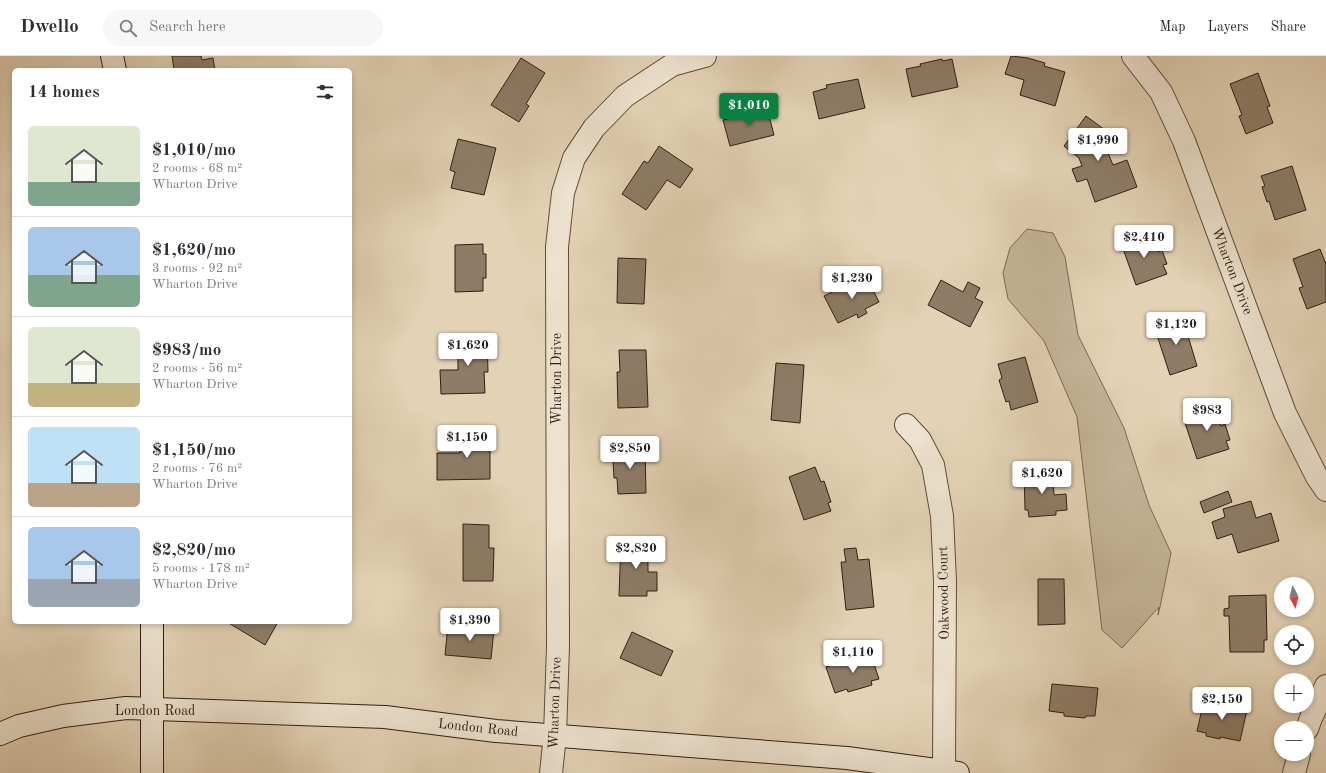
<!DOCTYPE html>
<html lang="en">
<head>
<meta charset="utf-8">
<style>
	body { margin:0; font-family:"Old Standard TT",serif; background:#f7f7f7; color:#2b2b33; height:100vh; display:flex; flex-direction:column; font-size:15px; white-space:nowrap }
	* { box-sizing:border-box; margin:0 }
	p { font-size:13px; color:#7c7c81 }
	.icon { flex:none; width:22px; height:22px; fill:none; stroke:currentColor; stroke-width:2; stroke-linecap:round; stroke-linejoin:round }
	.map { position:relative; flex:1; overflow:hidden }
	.side { position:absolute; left:12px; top:12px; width:340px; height:556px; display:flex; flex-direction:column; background:#fff; border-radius:6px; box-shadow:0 2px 6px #0003 }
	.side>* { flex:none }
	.needle { width:26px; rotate:173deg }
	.buttons { position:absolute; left:1274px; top:521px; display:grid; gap:8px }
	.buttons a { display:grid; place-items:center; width:40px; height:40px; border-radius:50%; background:#fff; box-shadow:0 2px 6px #0003; font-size:20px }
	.price { position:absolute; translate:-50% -34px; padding:0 9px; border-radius:4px; background:#fff; color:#222; font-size:13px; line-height:26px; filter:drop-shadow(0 1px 2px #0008) }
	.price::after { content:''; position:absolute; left:50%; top:24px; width:12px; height:9px; margin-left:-6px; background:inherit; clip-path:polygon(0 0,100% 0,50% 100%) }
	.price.active { background:#0b8043; color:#fff }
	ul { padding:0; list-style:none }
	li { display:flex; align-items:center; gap:12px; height:100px; padding:0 16px }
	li+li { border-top:1px solid #e1e1e2 }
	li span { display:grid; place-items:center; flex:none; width:112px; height:80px; border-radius:6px; color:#555 }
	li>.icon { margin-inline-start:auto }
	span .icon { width:48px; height:48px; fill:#fffc; stroke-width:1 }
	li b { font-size:17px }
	h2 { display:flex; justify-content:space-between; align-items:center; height:48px; padding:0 16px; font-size:17px }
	header { display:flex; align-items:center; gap:24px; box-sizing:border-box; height:56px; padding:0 20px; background:#fff; border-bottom:1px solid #e1e1e2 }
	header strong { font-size:19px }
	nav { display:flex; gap:22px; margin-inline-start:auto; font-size:14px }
	.search { width:280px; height:36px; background:#f7f7f7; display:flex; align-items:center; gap:10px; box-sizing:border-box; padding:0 14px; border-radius:22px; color:#7c7c81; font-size:15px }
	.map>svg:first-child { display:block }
	.green { fill:#c5b499; stroke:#7b6a56 }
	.building { fill:#8e7c67; stroke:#311f12 }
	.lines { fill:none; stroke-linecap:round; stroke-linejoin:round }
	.street-casing { stroke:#5e4c3b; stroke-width:24 }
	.secondary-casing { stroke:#311f12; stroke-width:24 }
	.street { stroke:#ede2cf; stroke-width:22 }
	.secondary { stroke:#ede2cf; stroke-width:22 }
	.labels { text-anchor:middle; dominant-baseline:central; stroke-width:3; stroke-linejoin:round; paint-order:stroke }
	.street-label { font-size:14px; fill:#311f12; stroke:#ede2cf }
</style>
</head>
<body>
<header>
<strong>Dwello</strong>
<div class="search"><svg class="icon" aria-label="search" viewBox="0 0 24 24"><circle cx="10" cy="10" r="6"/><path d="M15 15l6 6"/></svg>Search here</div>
<nav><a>Map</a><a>Layers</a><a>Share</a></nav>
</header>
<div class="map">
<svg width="1326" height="717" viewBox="0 0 1326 717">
	<rect width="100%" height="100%" fill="#e3d2b5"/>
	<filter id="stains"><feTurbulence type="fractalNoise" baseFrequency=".005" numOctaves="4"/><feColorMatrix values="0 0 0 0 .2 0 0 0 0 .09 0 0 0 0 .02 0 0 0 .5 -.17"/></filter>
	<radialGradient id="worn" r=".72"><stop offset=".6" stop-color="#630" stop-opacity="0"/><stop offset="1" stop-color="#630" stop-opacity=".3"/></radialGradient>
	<polygon class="green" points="1027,173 1053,177 1065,201 1078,279 1124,372 1149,449 1171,497 1160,551 1158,559 1159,551 1122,592 1102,574 1077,361 1044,285 1008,243 1003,217 1010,192"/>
	<g class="building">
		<polygon points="172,0 201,0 202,4 213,2 215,14 174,14"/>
		<polygon points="1011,0 1028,2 1045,7 1044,10 1065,16 1055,50 1020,39 1024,24 1005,18"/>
		<polygon points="521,2 545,17 526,48 529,50 519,66 491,49"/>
		<polygon points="942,3 943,5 952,3 958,31 912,41 906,13 921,10 920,8"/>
		<polygon points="1258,17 1270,50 1267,51 1273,67 1246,78 1239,60 1242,59 1230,28"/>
		<polygon points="858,23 865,52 819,63 813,36 827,32 826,29"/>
		<polygon points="767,52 774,79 730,90 723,64"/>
		<polygon points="1086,60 1109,77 1103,85 1113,109 1127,104 1137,131 1095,146 1087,123 1077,126 1072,113 1082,110 1079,102 1064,90"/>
		<polygon points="458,83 496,92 484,139 451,132 455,116 450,114"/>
		<polygon points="659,90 693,113 680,132 667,124 646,154 622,138 644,105 648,107"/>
		<polygon points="1292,110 1306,154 1275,164 1269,145 1267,146 1262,131 1265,130 1261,120"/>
		<polygon points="1151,176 1158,196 1162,194 1167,208 1163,209 1167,218 1136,229 1121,187"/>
		<polygon points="483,188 483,198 486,198 486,222 483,222 483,235 455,236 455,189"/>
		<polygon points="1320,193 1326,208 1326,246 1307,253 1299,232 1303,231 1293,203"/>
		<polygon points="618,202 646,203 644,248 617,247"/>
		<polygon points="866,220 879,246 865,253 867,257 858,262 857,258 838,267 824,240"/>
		<polygon points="941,224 963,236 968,226 980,232 975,242 983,246 970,271 928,249"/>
		<polygon points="1182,260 1197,310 1170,319 1154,270"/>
		<polygon points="487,279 488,316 484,316 485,337 441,338 440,314 458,314 458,280"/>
		<polygon points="619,294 646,294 648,351 618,352 617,316 620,316"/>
		<polygon points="1025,301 1038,346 1011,354 1009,345 1006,346 999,324 1002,322 998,308"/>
		<polygon points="776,307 804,309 800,367 771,364"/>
		<polygon points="1215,349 1221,370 1225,368 1230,384 1226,385 1229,393 1197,403 1183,361"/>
		<polygon points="490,376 490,423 437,424 437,397 460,397 460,377"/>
		<polygon points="616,390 645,390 646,437 618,438 617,422 614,422 613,405 613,400 617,400"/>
		<polygon points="815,411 821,426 824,425 831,446 828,447 831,455 804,464 789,421"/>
		<polygon points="1052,414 1054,439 1066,438 1067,454 1056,455 1056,459 1029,461 1028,454 1025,454 1024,416"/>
		<polygon points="1228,435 1232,446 1204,457 1200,446"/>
		<polygon points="1251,445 1256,462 1271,457 1279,485 1238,497 1232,478 1217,483 1212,466 1225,461 1223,453"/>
		<polygon points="463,468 489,469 489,492 494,492 493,525 463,525"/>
		<polygon points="621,485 648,485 648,516 657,516 657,535 647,535 647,540 619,540"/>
		<polygon points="856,492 858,504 869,503 874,551 846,554 841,506 846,506 844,493"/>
		<polygon points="1038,523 1064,523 1065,568 1038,569"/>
		<polygon points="1266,539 1267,584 1264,584 1264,596 1230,596 1229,560 1224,560 1224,553 1229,552 1229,540"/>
		<polygon points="227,566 278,566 265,589"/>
		<polygon points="448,569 494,573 491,603 445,599"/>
		<polygon points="632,576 673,595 661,620 620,602"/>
		<polygon points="870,596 879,623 871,625 872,629 848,636 847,633 835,637 826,611"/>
		<polygon points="1052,628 1098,632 1095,660 1086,660 1085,662 1064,660 1064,657 1049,655"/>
		<polygon points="1204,644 1229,647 1228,650 1247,654 1240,685 1220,681 1220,683 1206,680 1206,677 1197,675"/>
	</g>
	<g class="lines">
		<g class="street-casing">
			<g id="street">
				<polyline points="1133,0 1161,36 1184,85 1285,357 1317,421 1326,434"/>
				<polyline points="906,369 920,384 933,409 942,460 945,525 944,715"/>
				<polyline points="1307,673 1311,662 1326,630"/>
				<polyline points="551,717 555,679 558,590 557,191 563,137 574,102 594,72 625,40 672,9 705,0"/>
				<polyline points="1294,717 1299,698"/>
			</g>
		</g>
		<g class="secondary-casing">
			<g id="secondary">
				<polyline points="112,0 115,14"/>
				<polyline points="152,566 152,717"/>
				<polyline points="0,678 19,670 63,660 126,652 385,661 496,675 847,702 958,717"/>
			</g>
		</g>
		<use href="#street" class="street"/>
		<use href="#secondary" class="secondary"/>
	</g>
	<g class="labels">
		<g class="street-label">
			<text transform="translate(1232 215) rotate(69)">Wharton Drive</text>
			<text transform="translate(557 323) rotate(-90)">Wharton Drive</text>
			<text transform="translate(944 537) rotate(-91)">Oakwood Court</text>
			<text transform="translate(555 647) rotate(-88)">Wharton Drive</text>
			<text x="155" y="655">London Road</text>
			<text transform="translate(478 672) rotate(6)">London Road</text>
		</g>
	</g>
	<rect width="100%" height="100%" filter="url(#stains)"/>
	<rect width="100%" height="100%" fill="url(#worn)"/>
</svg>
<div class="buttons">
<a><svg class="needle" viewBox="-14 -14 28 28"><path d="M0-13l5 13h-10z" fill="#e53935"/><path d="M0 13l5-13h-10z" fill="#7c7c81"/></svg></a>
<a><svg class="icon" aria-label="locate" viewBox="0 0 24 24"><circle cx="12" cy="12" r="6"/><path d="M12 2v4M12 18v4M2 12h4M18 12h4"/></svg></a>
<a>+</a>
<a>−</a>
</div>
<b class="price active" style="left:749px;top:71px">$1,010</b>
<b class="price" style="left:1098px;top:106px">$1,990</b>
<b class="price" style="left:1144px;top:203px">$2,410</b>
<b class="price" style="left:852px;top:244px">$1,230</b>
<b class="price" style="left:1176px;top:290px">$1,120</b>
<b class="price" style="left:468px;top:311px">$1,620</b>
<b class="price" style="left:1207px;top:376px">$983</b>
<b class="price" style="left:467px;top:403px">$1,150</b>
<b class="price" style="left:630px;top:414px">$2,850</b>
<b class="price" style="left:1042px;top:439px">$1,620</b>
<b class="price" style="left:636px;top:514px">$2,820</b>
<b class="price" style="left:470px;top:586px">$1,390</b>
<b class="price" style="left:853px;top:618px">$1,110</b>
<b class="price" style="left:1222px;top:665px">$2,150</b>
<section class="side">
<h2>14 homes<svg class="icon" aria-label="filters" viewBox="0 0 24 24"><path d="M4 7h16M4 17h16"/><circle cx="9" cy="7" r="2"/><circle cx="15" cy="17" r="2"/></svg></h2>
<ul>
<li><span style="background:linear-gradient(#dfe7d0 70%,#7fa58c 0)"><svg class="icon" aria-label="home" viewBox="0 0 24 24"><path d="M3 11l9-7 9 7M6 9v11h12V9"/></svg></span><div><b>$1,010/mo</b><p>2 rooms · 68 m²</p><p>Wharton Drive</p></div></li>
<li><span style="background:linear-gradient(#a9c7e8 60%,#7fa58c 0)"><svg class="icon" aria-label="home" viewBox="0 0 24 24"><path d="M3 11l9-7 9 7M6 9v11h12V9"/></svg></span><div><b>$1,620/mo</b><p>3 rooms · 92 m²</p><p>Wharton Drive</p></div></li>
<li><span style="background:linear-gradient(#dfe7d0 70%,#c2b280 0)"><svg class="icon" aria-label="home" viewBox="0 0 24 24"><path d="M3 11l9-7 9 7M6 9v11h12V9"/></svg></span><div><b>$983/mo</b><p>2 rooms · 56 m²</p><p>Wharton Drive</p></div></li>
<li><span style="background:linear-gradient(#bfe0f5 70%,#b9a48a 0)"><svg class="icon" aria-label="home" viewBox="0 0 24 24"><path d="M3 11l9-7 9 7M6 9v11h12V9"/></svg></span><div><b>$1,150/mo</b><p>2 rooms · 76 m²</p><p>Wharton Drive</p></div></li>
<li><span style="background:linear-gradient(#a9c7e8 65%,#9aa5b1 0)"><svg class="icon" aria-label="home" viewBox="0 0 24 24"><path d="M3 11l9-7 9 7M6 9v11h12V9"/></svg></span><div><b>$2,820/mo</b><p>5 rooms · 178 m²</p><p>Wharton Drive</p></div></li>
</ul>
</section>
</div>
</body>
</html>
